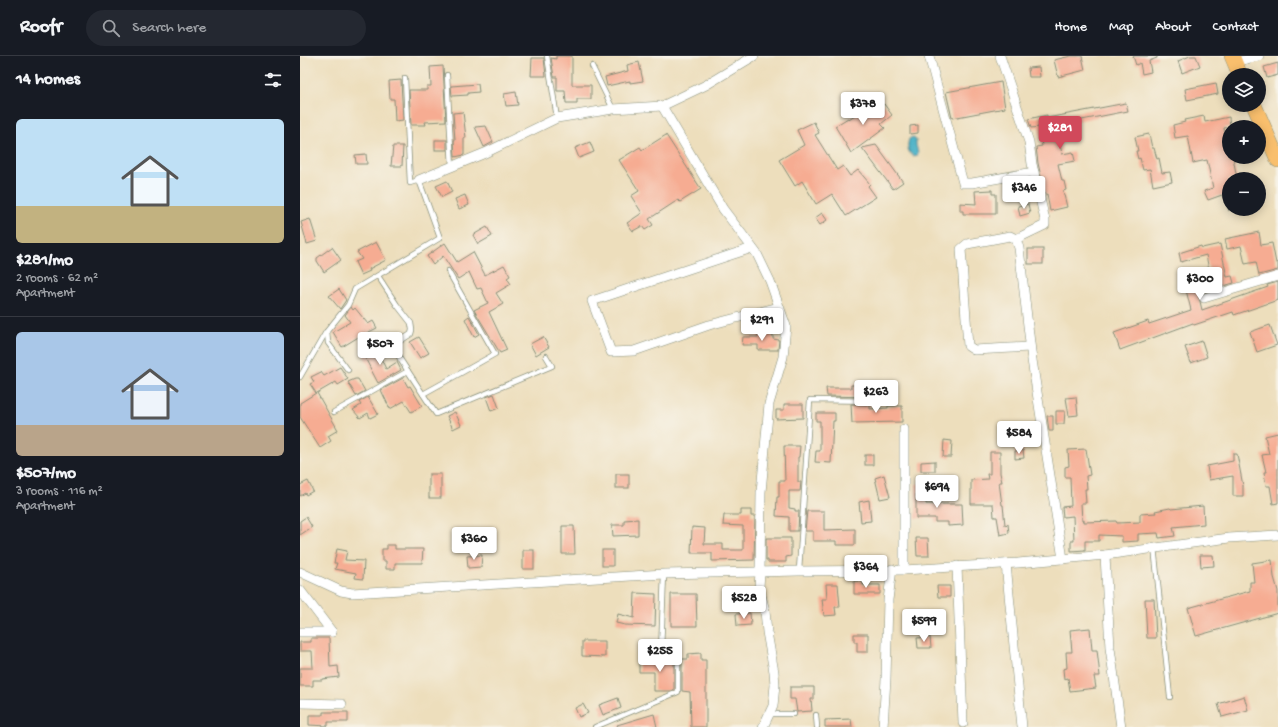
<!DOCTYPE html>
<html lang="en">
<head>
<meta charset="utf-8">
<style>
	body { margin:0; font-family:"Gochi Hand",sans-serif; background:#242831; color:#f1f3f6; height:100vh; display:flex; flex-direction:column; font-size:15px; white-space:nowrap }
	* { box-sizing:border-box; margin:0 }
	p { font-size:13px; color:#9ea1a6 }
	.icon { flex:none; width:22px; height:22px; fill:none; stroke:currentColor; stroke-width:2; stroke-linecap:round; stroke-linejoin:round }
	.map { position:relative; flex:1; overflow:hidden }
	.side { display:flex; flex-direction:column; background:#171b24; width:300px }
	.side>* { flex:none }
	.tools { position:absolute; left:922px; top:12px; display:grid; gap:8px }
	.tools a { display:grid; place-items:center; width:44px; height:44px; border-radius:50%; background:#171b24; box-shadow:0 2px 10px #0003; font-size:20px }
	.price { position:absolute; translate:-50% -34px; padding:0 9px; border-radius:4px; background:#fff; color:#222; font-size:13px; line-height:26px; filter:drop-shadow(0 1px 2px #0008) }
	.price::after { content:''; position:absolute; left:50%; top:24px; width:12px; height:9px; margin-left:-6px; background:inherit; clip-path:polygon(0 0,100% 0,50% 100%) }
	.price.selected { background:#d1495b; color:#fff }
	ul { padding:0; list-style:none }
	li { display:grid; align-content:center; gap:8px; height:212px; padding:0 16px }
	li+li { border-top:1px solid #363941 }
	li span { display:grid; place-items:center; height:124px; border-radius:6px; color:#555 }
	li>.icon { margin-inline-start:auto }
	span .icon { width:72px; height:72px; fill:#fffc; stroke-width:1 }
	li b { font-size:17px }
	h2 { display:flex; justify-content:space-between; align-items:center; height:48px; padding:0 16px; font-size:17px }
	header { display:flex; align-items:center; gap:24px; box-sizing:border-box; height:56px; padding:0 20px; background:#171b24; border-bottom:1px solid #363941 }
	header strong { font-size:19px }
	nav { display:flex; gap:22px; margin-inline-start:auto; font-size:14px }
	.search { width:280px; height:36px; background:#242831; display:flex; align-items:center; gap:10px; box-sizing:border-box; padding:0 14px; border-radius:22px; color:#9ea1a6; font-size:15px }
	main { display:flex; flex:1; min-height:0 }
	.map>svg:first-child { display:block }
	.water { fill:#47b0c6; stroke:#33767d }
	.building { fill:#f6ac92 }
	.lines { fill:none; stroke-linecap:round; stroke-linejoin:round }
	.service-casing { stroke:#868e78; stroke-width:6 }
	.minor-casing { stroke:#868e78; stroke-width:10 }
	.trunk-casing { stroke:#868e78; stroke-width:16 }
	.service { stroke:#fff; stroke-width:4.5 }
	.minor { stroke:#fff; stroke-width:9 }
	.trunk { stroke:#f9bf6d; stroke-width:15 }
</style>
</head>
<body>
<header>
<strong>Roofr</strong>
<div class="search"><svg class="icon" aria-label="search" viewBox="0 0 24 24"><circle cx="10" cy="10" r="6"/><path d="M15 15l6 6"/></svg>Search here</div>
<nav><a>Home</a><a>Map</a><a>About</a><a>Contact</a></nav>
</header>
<main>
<section class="side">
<h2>14 homes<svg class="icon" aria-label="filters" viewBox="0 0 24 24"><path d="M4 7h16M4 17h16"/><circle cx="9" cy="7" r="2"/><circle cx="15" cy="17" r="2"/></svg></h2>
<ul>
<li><span style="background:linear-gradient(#bfe0f5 70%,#c2b280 0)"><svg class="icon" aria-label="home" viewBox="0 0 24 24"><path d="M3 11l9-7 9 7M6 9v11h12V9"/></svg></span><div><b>$281/mo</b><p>2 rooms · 62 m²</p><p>Apartment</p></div></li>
<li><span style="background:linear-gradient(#a9c7e8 75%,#b9a48a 0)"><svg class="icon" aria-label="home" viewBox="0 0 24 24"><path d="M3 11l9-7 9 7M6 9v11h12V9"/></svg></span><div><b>$507/mo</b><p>3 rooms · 116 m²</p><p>Apartment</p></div></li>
</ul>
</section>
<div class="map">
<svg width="978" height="671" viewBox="0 0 978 671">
	<rect width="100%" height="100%" fill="#f7f3e8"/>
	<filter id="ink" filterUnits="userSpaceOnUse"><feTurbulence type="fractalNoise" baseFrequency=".025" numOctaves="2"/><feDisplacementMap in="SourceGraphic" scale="8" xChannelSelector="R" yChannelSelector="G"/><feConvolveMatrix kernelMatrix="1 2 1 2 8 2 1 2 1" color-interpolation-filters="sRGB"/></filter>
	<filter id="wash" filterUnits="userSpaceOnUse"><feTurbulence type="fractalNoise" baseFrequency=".012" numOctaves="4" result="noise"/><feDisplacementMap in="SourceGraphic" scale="16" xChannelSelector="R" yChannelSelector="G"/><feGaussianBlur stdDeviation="0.9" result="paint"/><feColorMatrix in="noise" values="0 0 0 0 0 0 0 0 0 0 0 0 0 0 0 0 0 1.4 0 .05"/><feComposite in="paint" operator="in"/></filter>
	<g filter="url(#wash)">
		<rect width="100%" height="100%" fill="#eddebc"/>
		<path class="water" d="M612,81L616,84V89L618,96L617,100L614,101C607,96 607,90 609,83Z"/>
		<g id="blocks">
			<g class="building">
				<polygon points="256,0 272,0 272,29 291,29 291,43 277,43 277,47 266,47 265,35 257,35 257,21 254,21 251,2 256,3"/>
				<polygon points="771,0 782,0 785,14 758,21 754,4"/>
				<polygon points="833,0 857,0 857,2 849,5 851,16 842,18 840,7 836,9"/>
				<polygon points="890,0 896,0 900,10 882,17 878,5"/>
				<polygon points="232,2 244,2 246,20 231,20"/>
				<polygon points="339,6 343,25 330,27 330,25 307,30 305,21 328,15 327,9"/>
				<polygon points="978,7 978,19 967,22 964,11"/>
				<polygon points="143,10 146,65 125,66 126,69 111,69 109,34 127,34 127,30 131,30 130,11"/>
				<polygon points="739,11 740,21 729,21 728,12"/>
				<polygon points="101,24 103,64 95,65 94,43 90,43 89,25"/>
				<polygon points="701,26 705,52 652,62 646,36"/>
				<polygon points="916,27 918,38 887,44 885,33"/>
				<polygon points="178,28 179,36 168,37 168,39 152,40 151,30"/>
				<polygon points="216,36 218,49 206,50 204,38"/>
				<polygon points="575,45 579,51 584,48 592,59 581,68 585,72 551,97 535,70 548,62 549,63"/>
				<polygon points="826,47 828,55 756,69 762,98 773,96 775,105 758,108 762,125 764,125 766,134 763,135 767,151 750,155 747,138 745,139 738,107 736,91 742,90 739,71 731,72 728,63 747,59 747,62"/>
				<polygon points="163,56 166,82 164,82 164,99 155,101 154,84 155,84 153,57"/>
				<polygon points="904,60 905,66 929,61 930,71 924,72 929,101 933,101 937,123 929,123 929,155 922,139 908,144 904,135 913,132 907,104 893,107 888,80 875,82 873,69 885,66 884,64"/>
				<polygon points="514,66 519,77 515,79 537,114 543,110 550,120 558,114 570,128 568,130 576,141 546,160 532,138 516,148 502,125 495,130 479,104 504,89 497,74"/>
				<polygon points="618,69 618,77 610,78 610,70"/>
				<polygon points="186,70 193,86 184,91 175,71"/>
				<polygon points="849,78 852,92 854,92 857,103 859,102 862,117 870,116 872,126 853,130 850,113 843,114 840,102 838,103 836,95 838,95 835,81"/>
				<polygon points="366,79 401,133 380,146 378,144 349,163 353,169 345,174 342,170 333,175 327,167 342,157 331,140 339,135 319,104 340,91 342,94"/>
				<rect x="135" y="84" width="12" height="10"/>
				<polygon points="290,86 294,96 279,102 275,92"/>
				<polygon points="576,89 603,126 593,133 562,92"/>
				<polygon points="93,90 103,90 102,110 91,110"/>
				<polygon points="66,98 67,108 56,108 55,99"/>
				<polygon points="147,125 152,136 142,141 136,130"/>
				<polygon points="692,134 692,138 696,138 696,158 663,158 663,155 660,155 660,147 676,148 675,135"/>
				<polygon points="165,139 169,149 159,153 155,143"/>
				<polygon points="728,148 730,157 720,160 718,150"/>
				<polygon points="522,157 527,164 520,169 515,162"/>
				<polygon points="10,163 17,185 7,188 1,166"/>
				<polygon points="187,171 192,180 178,188 173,179"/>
				<polygon points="959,176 961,189 972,187 976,207 978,206 978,214 959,219 956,206 945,208 941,190 927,193 925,183"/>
				<polygon points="76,186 86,204 69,213 70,215 61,219 55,206 62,203 57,196"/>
				<polygon points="145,187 157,206 173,196 185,219 204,209 210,220 207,222 211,228 196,237 203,248 189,256 207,294 200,297 174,254 188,247 181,232 177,233 169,216 158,223 143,200 133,209 127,200"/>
				<polygon points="920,188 927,221 932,220 934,227 898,237 902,254 968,231 967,229 978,226 978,244 934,259 933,256 894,269 893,267 820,294 814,277 848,265 849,268 891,254 884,226 910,219 906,199 881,206 879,197 901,190 902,192"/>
				<polygon points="32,191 41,204 24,216 17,205 17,202"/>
				<rect x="728" y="193" width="15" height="15"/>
				<polygon points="39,233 46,244 40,253 29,240"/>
				<polygon points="51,251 53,254 55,252 68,268 73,265 77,272 65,278 65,277 42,291 33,276 50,266 45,259"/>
				<polygon points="169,260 179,278 174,281 165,263"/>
				<polygon points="970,269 977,289 957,296 950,276"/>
				<polygon points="458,278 473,279 473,283 479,284 478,294 458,294 458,289 442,289 443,281 458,281"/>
				<polygon points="119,281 129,297 120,302 110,286"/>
				<polygon points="243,281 249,291 236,299 230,288"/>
				<polygon points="902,285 907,301 891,307 885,291"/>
				<polygon points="76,292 86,313 97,306 101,314 78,327 63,298"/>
				<polygon points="40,311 48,323 38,329 36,326 17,337 38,374 28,380 31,385 20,392 0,361 0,347 16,337 10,328 14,326 11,321 21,316 24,320"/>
				<polygon points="103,322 108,331 110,330 122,350 111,356 104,345 90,353 81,334"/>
				<polygon points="55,323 58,323 65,335 56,340 48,326"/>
				<polygon points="551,329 560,329 560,332 570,332 570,341 527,340 526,332 551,332"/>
				<polygon points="194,338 199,352 191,355 186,341"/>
				<polygon points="68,341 78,358 70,362 68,357 60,362 53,354 61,349 59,346"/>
				<polygon points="776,341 778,359 769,360 766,342"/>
				<polygon points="484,348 503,348 503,362 476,363 476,354 484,354"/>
				<polygon points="551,348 570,349 570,353 588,352 588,350 602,350 602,366 552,367"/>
				<polygon points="756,355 765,355 764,368 756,368"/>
				<polygon points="155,356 161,369 153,373 147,360"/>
				<polygon points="516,357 535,357 535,365 533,365 531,407 515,406 516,395 520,395 520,365 516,365"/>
				<polygon points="747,360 753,360 753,375 749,375"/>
				<polygon points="978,377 978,447 973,448 970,430 966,430 964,416 966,416 962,399 969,398 965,380"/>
				<polygon points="644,384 652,385 651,401 643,401"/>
				<polygon points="484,390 500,390 499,401 498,401 498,426 501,426 500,435 489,435 489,452 495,453 495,455 499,455 498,475 489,475 489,461 476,460 477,441 479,441 479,425 485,425"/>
				<polygon points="786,393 790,419 786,420 787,433 785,433 786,447 781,447 782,465 784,464 784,466 816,465 817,467 840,466 840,458 856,457 855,455 870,452 871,453 903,450 904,468 873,471 875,480 859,482 858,477 838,478 838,485 822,486 822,480 799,479 799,485 785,485 785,494 771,495 771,485 774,485 773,460 763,461 762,451 771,450 770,421 765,421 765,411 769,410 768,394"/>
				<polygon points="723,394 724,402 715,403 715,395"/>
				<polygon points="690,396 700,396 700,417 702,426 699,426 702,449 703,449 705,469 708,468 709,477 700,479 697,461 694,461 693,448 671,448 671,424 688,423 687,418 690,418"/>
				<polygon points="933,398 937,398 943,430 943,440 933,440 933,420 909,424 907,410 933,405"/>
				<rect x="565" y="399" width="8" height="10"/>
				<polygon points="635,405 635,415 621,415 621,406"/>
				<rect x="129" y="418" width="12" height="24"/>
				<rect x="316" y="418" width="13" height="14"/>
				<polygon points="584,419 590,441 580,443 575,422"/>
				<polygon points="8,425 13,435 6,439 5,437 0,440 0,429"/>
				<polygon points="616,428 626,428 626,448 662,448 663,469 648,470 648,466 635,466 635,462 616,462"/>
				<polygon points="569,444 571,465 561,466 559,446"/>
				<polygon points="441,454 451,454 451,460 455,460 454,504 412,505 412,497 391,497 392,471 405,472 404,488 423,488 423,494 443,494 443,470 423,469 424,459 441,459"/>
				<polygon points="507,455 524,455 524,474 555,473 555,489 536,489 536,485 513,485 513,475 505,475"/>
				<polygon points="6,461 12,471 0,479 0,465"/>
				<polygon points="338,463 338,479 313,480 312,469 324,469 324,464"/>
				<polygon points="262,470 274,470 275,498 262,498"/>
				<polygon points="466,482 491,482 491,500 486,501 486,506 468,506 468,504 466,504"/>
				<polygon points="616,482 628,482 629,500 617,500"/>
				<polygon points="87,489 95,489 95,493 123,493 122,507 95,507 95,513 86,513 86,505 82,505 82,493 87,493"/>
				<polygon points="37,493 47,495 45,504 64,505 63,523 55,522 56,517 35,513 37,507 34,507"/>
				<rect x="223" y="494" width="11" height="19"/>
				<rect x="302" y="494" width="11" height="16"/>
				<polygon points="182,499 181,511 168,512 167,500"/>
				<polygon points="900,499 913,499 914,510 901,511"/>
				<polygon points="972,504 974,521 978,535 978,557 896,580 888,552 950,535 950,526 954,526 952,507"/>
				<polygon points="554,525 563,525 563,529 580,529 580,538 554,538"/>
				<polygon points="526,528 538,528 540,551 535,551 536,559 524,560 522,543 527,543"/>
				<polygon points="637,530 650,530 650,541 638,541"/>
				<polygon points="335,537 356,538 355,570 325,569 316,567 318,558 334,562"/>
				<polygon points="371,538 396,538 397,570 371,570"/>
				<polygon points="845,543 854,543 856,582 847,582"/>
				<polygon points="450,557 451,569 437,570 436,558"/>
				<polygon points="790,572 792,594 797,594 800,620 794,620 796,632 770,635 768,622 764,623 763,613 767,612 766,596 772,596 770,574"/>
				<polygon points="554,578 568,578 568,596 557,596 557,586 554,586"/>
				<polygon points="630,581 631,592 618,592 617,582"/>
				<polygon points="11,582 29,582 30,611 38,610 39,621 22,623 22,624 13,624 13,630 0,630 0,612 13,612 12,595 0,595 0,586 11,586"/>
				<polygon points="282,585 305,585 305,601 282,600"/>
				<polygon points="401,597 401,604 406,604 406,671 391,671 390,636 382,635 382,603 388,603 388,598"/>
				<polygon points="363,601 363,603 374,603 374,634 371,635 354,635 354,616 339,616 339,605 351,604 351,602"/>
				<polygon points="490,631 514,631 514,643 511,643 512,655 497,656 495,643 490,643"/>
				<polygon points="944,640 948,654 922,661 918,648"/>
				<polygon points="318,642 321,652 303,659 299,649"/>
				<polygon points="283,648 288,657 279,661 275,652"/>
				<polygon points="23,656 48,656 48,666 28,666 28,670 9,669 9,659 23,659"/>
				<polygon points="354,658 357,671 318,671 317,669"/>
				<polygon points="551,663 552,671 525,671 525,664"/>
			</g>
		</g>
	</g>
	<g filter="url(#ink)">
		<use href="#blocks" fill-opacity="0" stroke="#868e78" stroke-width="1"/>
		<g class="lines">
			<g class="service-casing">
				<g id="service">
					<polyline points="247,0 257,62"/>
					<polyline points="292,10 313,53"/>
					<polyline points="147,19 152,111"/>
					<polyline points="78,220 97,249 111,267 112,274 111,278 94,289 100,303 136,358 252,310 246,300"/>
					<polyline points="48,314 28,287 27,275 48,249 55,233 140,182 119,124 110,127 105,22"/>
					<polyline points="0,321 26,276"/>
					<polyline points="123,338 195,298 148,215"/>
					<polyline points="34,356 108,315"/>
					<polyline points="854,491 870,641"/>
					<polyline points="499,515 510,344 581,345"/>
					<polyline points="471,658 494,658"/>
					<polyline points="516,659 517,671"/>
					<polyline points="295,671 378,636 378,594 361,594 364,518"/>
				</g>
			</g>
			<g class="minor-casing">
				<g id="minor">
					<polyline points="629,0 663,127 672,127 734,116"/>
					<polyline points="700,0 729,86 732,108 745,164 745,169 716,183 710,180 667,188 661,193 668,290 674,294 730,291"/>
					<polyline points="935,6 959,0"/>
					<polyline points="362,50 423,153 457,198 470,225 486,270 483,301 469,348 461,436 460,516 459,531 465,555 467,576 474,616 475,629 473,650 463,671"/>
					<polyline points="119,124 185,97 257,62 313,53 362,50 406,29 454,0"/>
					<polyline points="716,183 719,192 732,304 763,503"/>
					<polyline points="452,192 292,245 311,296 334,295 409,269 479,251"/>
					<polyline points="904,242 978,220"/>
					<polyline points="604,373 604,514"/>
					<polyline points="805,499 810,592 821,671"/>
					<polyline points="706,508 722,671"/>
					<polyline points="657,510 663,667"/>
					<polyline points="0,516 41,535 52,537 364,518 499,515 604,514 718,507 805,499 929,482 978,479"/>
					<polyline points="0,534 32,576"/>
					<polyline points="0,576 32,576"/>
					<polyline points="0,647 42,648"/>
					<polyline points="583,671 586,623 588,544 592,513"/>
				</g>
			</g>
			<g class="trunk-casing">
				<g id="trunk">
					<polyline points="932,0 940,19"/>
					<polyline points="954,49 978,104"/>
				</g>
			</g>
			<use href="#service" class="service"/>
			<use href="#minor" class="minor"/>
			<use href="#trunk" class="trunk"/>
		</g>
	</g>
</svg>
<div class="tools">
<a><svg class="icon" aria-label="layers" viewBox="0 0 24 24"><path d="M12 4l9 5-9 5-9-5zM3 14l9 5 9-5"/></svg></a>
<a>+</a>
<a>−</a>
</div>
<b class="price" style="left:563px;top:70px">$378</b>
<b class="price selected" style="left:760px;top:94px">$281</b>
<b class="price" style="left:724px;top:154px">$346</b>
<b class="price" style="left:900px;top:245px">$300</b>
<b class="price" style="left:462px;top:286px">$291</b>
<b class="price" style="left:80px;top:310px">$507</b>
<b class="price" style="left:576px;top:358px">$263</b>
<b class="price" style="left:719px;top:399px">$584</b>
<b class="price" style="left:637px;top:453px">$694</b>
<b class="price" style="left:174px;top:505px">$360</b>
<b class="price" style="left:566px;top:533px">$364</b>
<b class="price" style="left:444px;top:564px">$528</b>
<b class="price" style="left:624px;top:587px">$599</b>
<b class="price" style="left:360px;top:617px">$255</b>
</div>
</main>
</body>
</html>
